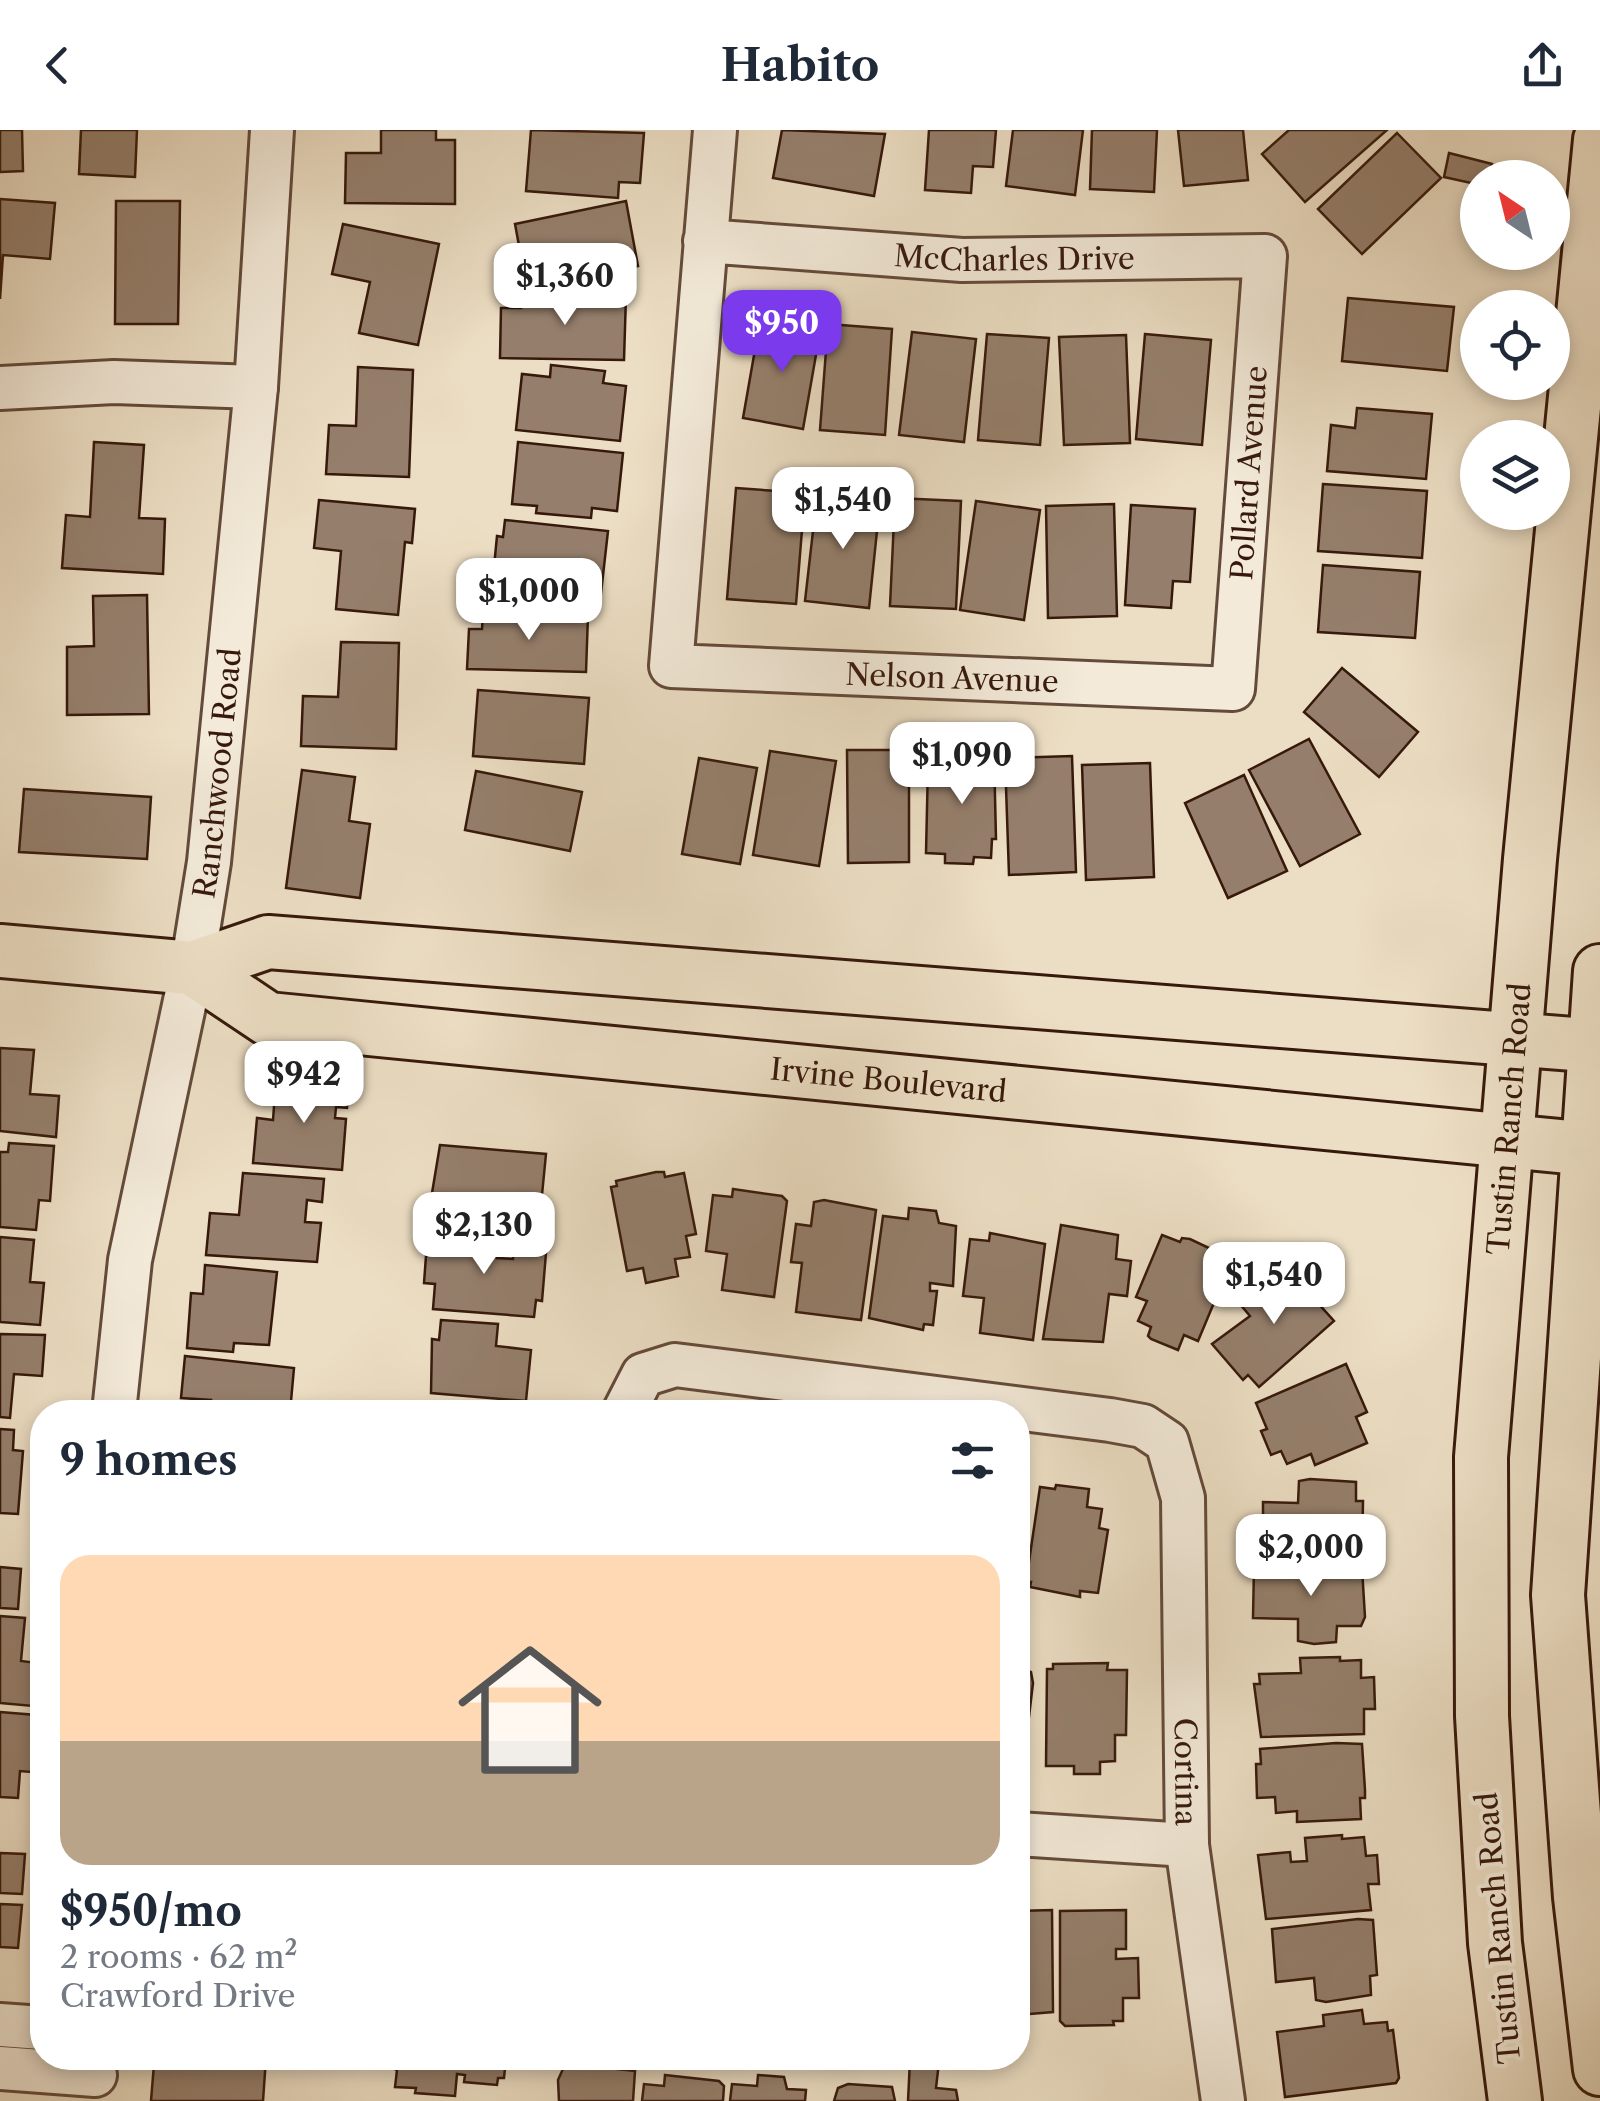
<!DOCTYPE html>
<html lang="en">
<head>
<meta charset="utf-8">
<style>
	body { margin:0; font-family:"Libre Caslon Text",serif; background:#f2f2f3; color:#1f2937; height:100vh; display:flex; flex-direction:column; font-size:38px; white-space:nowrap }
	* { box-sizing:border-box; margin:0 }
	p { font-size:32px; color:#747a83 }
	.icon { flex:none; width:55px; height:55px; fill:none; stroke:currentColor; stroke-width:2; stroke-linecap:round; stroke-linejoin:round }
	.map { position:relative; flex:1; overflow:hidden }
	.panel { position:absolute; left:30px; top:1270px; width:1000px; height:670px; display:flex; flex-direction:column; background:#fff; border-radius:40px; box-shadow:0 5px 15px #0003 }
	.panel>* { flex:none }
	.needle { width:65px; rotate:325deg }
	.fabs { position:absolute; left:1460px; top:30px; display:grid; gap:20px }
	.fabs a { display:grid; place-items:center; width:110px; height:110px; border-radius:50%; background:#fff; box-shadow:0 5px 15px #0003; font-size:50px }
	.price { position:absolute; translate:-50% -85px; padding:0 22px; border-radius:20px; background:#fff; color:#222; font-size:32px; line-height:65px; filter:drop-shadow(0 2px 5px #0008) }
	.price::after { content:''; position:absolute; left:50%; top:60px; width:30px; height:22px; margin-left:-15px; background:inherit; clip-path:polygon(0 0,100% 0,50% 100%) }
	.price.selected { background:#7c3aed; color:#fff }
	ul { padding:0; list-style:none }
	li { display:grid; align-content:center; gap:20px; height:530px; padding:0 30px }
	li+li { border-top:2px solid #e0e1e3 }
	li span { display:grid; place-items:center; height:310px; border-radius:30px; color:#555 }
	li>.icon { margin-inline-start:auto }
	span .icon { width:180px; height:180px; fill:#fffc; stroke-width:1 }
	li b { font-size:42px }
	h2 { display:flex; justify-content:space-between; align-items:center; height:120px; padding:0 30px; font-size:42px }
	header { display:flex; justify-content:space-between; align-items:center; height:130px; padding:0 30px; background:#fff; font-size:45px; font-weight:700 }
	.map>svg:first-child { display:block }
	.building { fill:#957f6c; stroke:#37190c; stroke-width:2.5 }
	.lines { fill:none; stroke-linecap:round; stroke-linejoin:round }
	.minor-casing { stroke:#644a3a; stroke-width:48 }
	.major-casing { stroke:#37190c; stroke-width:58 }
	.minor { stroke:#f3ead9; stroke-width:42 }
	.major { stroke:#ecdec4; stroke-width:52 }
	.labels { text-anchor:middle; dominant-baseline:central; stroke-width:8; stroke-linejoin:round; paint-order:stroke }
	.street-label { font-size:30px; fill:#37190c; stroke:#f3ead9 }
</style>
</head>
<body>
<header><svg class="icon" aria-label="back" viewBox="0 0 24 24"><path d="M15 5l-7 7 7 7"/></svg>Habito<svg class="icon" aria-label="share" viewBox="0 0 24 24"><path d="M12 15V3M7 8l5-5 5 5M5 13v7h14v-7"/></svg></header>
<div class="map">
<svg width="1600" height="1971" viewBox="0 0 1600 1971">
	<rect width="100%" height="100%" fill="#ecdec4"/>
	<filter id="stains"><feTurbulence type="fractalNoise" baseFrequency=".002" numOctaves="4"/><feColorMatrix values="0 0 0 0 .2 0 0 0 0 .09 0 0 0 0 .02 0 0 0 .5 -.17"/></filter>
	<radialGradient id="worn" r=".72"><stop offset=".6" stop-color="#630" stop-opacity="0"/><stop offset="1" stop-color="#630" stop-opacity=".3"/></radialGradient>
	<g class="building">
		<polygon points="0,0 22,0 23,41 0,42"/>
		<polygon points="81,0 137,0 135,47 79,44"/>
		<polygon points="381,0 436,0 436,10 455,10 455,74 345,73 346,23 381,23"/>
		<polygon points="531,0 644,3 640,53 619,52 618,68 526,61"/>
		<polygon points="782,0 885,4 874,66 773,48"/>
		<polygon points="929,0 996,0 993,37 973,36 971,63 925,60"/>
		<polygon points="1013,0 1083,0 1075,65 1006,56"/>
		<polygon points="1092,0 1157,0 1154,62 1090,59"/>
		<polygon points="1178,0 1243,0 1248,50 1184,56"/>
		<polygon points="1289,0 1387,0 1305,72 1262,24"/>
		<polygon points="1397,3 1441,48 1362,124 1318,79"/>
		<polygon points="1449,23 1492,34 1489,48 1471,53 1444,47"/>
		<polygon points="0,69 55,73 50,129 3,125 0,169"/>
		<polygon points="116,71 180,71 178,194 115,194"/>
		<polygon points="626,71 638,136 527,159 515,94"/>
		<polygon points="343,94 439,114 418,215 359,203 370,152 332,144"/>
		<polygon points="521,164 626,166 624,230 500,228 501,178 521,178"/>
		<polygon points="1348,168 1454,177 1447,241 1342,231"/>
		<polygon points="760,191 820,202 803,299 743,288"/>
		<polygon points="828,194 892,199 885,305 820,300"/>
		<polygon points="912,202 976,209 964,312 899,305"/>
		<polygon points="987,204 1049,208 1040,315 978,310"/>
		<polygon points="1145,204 1211,210 1202,315 1136,309"/>
		<polygon points="1126,205 1130,313 1064,315 1059,207"/>
		<polygon points="551,235 605,241 603,253 626,256 620,311 516,300 522,244 550,247"/>
		<polygon points="358,237 413,240 409,347 326,344 329,295 356,296"/>
		<polygon points="1357,278 1432,284 1426,349 1327,341 1331,295 1355,298"/>
		<polygon points="94,312 144,315 139,388 165,389 163,444 62,438 66,385 90,387"/>
		<polygon points="518,312 623,323 617,381 592,378 591,388 536,383 537,376 512,374"/>
		<polygon points="1323,354 1427,361 1422,428 1318,421"/>
		<polygon points="736,358 805,363 796,474 727,469"/>
		<polygon points="817,366 880,372 869,478 805,471"/>
		<polygon points="895,368 961,371 956,479 890,476"/>
		<polygon points="319,370 415,379 412,413 405,412 398,485 336,479 341,421 314,418"/>
		<polygon points="976,371 1040,380 1024,490 960,480"/>
		<polygon points="1114,374 1117,486 1048,488 1046,376"/>
		<polygon points="1131,375 1195,379 1190,452 1173,451 1171,478 1125,475"/>
		<polygon points="505,390 608,401 600,472 499,460 501,438 494,437 497,406 503,407"/>
		<polygon points="1323,435 1420,442 1415,508 1318,502"/>
		<polygon points="147,465 149,584 67,585 67,517 94,516 93,466"/>
		<polygon points="483,482 588,485 586,542 467,539 469,499 482,499"/>
		<polygon points="341,512 399,513 396,619 301,616 303,566 338,567"/>
		<polygon points="1342,538 1418,602 1379,647 1304,582"/>
		<polygon points="478,560 589,568 584,634 473,626"/>
		<polygon points="1309,609 1360,704 1300,736 1249,640"/>
		<polygon points="847,620 909,620 909,732 848,733"/>
		<polygon points="770,621 836,631 819,736 753,725"/>
		<polygon points="948,621 994,623 996,709 992,709 991,728 974,727 973,734 945,733 945,724 926,723 928,634 948,634"/>
		<polygon points="1072,626 1076,742 1009,745 1005,628"/>
		<polygon points="699,628 757,638 740,734 682,724"/>
		<polygon points="1150,633 1154,747 1086,750 1082,635"/>
		<polygon points="302,640 355,647 349,691 370,694 360,768 286,758"/>
		<polygon points="476,641 582,662 570,721 465,700"/>
		<polygon points="1244,645 1287,741 1228,768 1185,673"/>
		<polygon points="24,659 151,667 147,729 19,722"/>
		<polygon points="0,918 34,920 30,964 59,966 56,1007 0,1001"/>
		<polygon points="276,949 349,954 347,978 336,977 335,988 346,989 342,1040 253,1033 257,988 273,990"/>
		<polygon points="9,1013 54,1016 50,1071 39,1070 36,1100 0,1097 0,1022 8,1022"/>
		<polygon points="440,1015 546,1024 541,1075 497,1072 495,1094 457,1091 459,1075 434,1073 432,1063"/>
		<polygon points="656,1042 664,1042 665,1047 684,1043 696,1104 686,1106 690,1127 675,1129 678,1146 646,1153 643,1138 627,1141 611,1057 617,1056 616,1051"/>
		<polygon points="243,1043 324,1049 322,1072 307,1070 305,1092 321,1093 317,1132 206,1125 210,1083 239,1085"/>
		<polygon points="733,1059 782,1066 787,1071 774,1167 722,1160 727,1124 706,1121 713,1065 732,1067"/>
		<polygon points="824,1070 876,1080 861,1190 796,1182 802,1133 791,1132 796,1094 811,1096 814,1072"/>
		<polygon points="909,1078 936,1081 939,1093 956,1096 953,1156 930,1153 930,1161 937,1161 933,1195 924,1194 923,1200 869,1188 883,1086 908,1089"/>
		<polygon points="1061,1095 1118,1105 1116,1129 1131,1131 1127,1166 1109,1164 1103,1212 1043,1209"/>
		<polygon points="462,1103 499,1106 497,1128 513,1129 513,1121 546,1123 542,1171 536,1170 534,1187 433,1179 435,1154 424,1153 426,1126 438,1123 439,1105 462,1107"/>
		<polygon points="990,1103 1045,1114 1033,1210 980,1203 984,1168 963,1166 970,1109 989,1111"/>
		<polygon points="1162,1105 1180,1112 1182,1108 1190,1109 1228,1127 1231,1132 1198,1211 1184,1205 1178,1220 1151,1209 1148,1206 1151,1197 1138,1191 1147,1171 1136,1167"/>
		<polygon points="0,1107 34,1110 30,1152 44,1153 40,1195 0,1192"/>
		<polygon points="205,1135 277,1142 269,1215 234,1213 233,1222 187,1218 191,1163 203,1164"/>
		<polygon points="1285,1137 1298,1151 1308,1146 1325,1165 1317,1172 1334,1191 1259,1257 1248,1245 1243,1250 1212,1214 1250,1186 1239,1173"/>
		<polygon points="441,1190 498,1194 496,1216 531,1220 526,1271 431,1263 432,1209 439,1210"/>
		<polygon points="0,1204 45,1205 42,1246 14,1244 10,1288 0,1287"/>
		<polygon points="185,1226 294,1238 290,1282 210,1282 211,1270 181,1268"/>
		<polygon points="1346,1234 1367,1282 1356,1287 1367,1313 1315,1335 1311,1324 1287,1334 1281,1321 1271,1325 1261,1301 1267,1299 1256,1273"/>
		<polygon points="428,1274 525,1282 422,1282"/>
		<polygon points="0,1299 14,1300 13,1320 23,1321 18,1384 0,1383"/>
		<polygon points="1310,1349 1356,1352 1356,1371 1363,1371 1362,1426 1263,1424 1263,1372 1298,1373 1299,1351"/>
		<polygon points="1056,1355 1089,1359 1087,1377 1102,1379 1099,1398 1108,1400 1098,1463 1080,1461 1080,1467 1030,1457 1031,1452 1026,1452 1040,1357 1055,1359"/>
		<polygon points="1018,1357 1026,1358 1018,1417"/>
		<polygon points="0,1437 21,1439 18,1479 0,1478"/>
		<polygon points="1254,1437 1362,1438 1365,1487 1361,1496 1337,1496 1336,1512 1314,1514 1298,1511 1298,1489 1253,1488"/>
		<polygon points="0,1486 25,1488 21,1531 37,1533 33,1576 0,1573"/>
		<polygon points="1340,1527 1340,1531 1361,1530 1361,1548 1374,1547 1375,1579 1364,1579 1364,1604 1261,1607 1254,1554 1260,1554 1259,1544 1301,1543 1300,1528"/>
		<polygon points="1108,1533 1107,1540 1127,1540 1126,1605 1115,1605 1115,1631 1100,1632 1100,1644 1074,1644 1074,1636 1046,1636 1047,1539 1053,1539 1053,1534"/>
		<polygon points="1018,1536 1031,1542 1033,1553 1023,1637 1018,1636"/>
		<polygon points="0,1582 36,1585 31,1642 20,1641 18,1668 0,1667"/>
		<polygon points="1336,1613 1362,1614 1365,1660 1365,1668 1360,1668 1361,1689 1297,1692 1297,1681 1276,1683 1275,1667 1257,1668 1256,1634 1261,1634 1260,1619"/>
		<polygon points="1342,1705 1342,1709 1364,1707 1366,1726 1377,1725 1379,1754 1368,1754 1371,1780 1266,1789 1258,1725 1290,1722 1291,1732 1307,1731 1305,1708"/>
		<polygon points="0,1723 25,1724 22,1764 0,1763"/>
		<polygon points="0,1774 22,1775 18,1818 0,1817"/>
		<polygon points="1052,1780 1053,1882 1018,1885 1018,1781"/>
		<polygon points="1126,1780 1126,1819 1116,1819 1116,1829 1138,1828 1139,1868 1123,1868 1123,1891 1113,1891 1114,1895 1065,1896 1060,1891 1060,1781"/>
		<polygon points="1358,1789 1373,1790 1377,1845 1370,1846 1371,1865 1326,1872 1316,1870 1314,1848 1276,1852 1272,1799"/>
		<polygon points="1362,1880 1364,1894 1387,1892 1388,1901 1393,1900 1399,1948 1396,1953 1285,1967 1277,1902 1324,1896 1323,1885"/>
		<polygon points="185,1928 266,1928 263,1971 151,1971 154,1934 184,1937"/>
		<polygon points="386,1928 506,1928 504,1948 498,1948 497,1955 464,1952 465,1945 457,1944 455,1966 415,1963 416,1958 395,1957 397,1940 386,1935"/>
		<polygon points="567,1930 608,1933 617,1935 616,1939 635,1941 633,1971 559,1971 558,1950"/>
		<polygon points="910,1930 939,1932 936,1958 956,1960 958,1971 908,1971"/>
		<polygon points="665,1945 719,1951 724,1956 723,1971 642,1971 644,1954 664,1956"/>
		<polygon points="758,1945 784,1947 787,1959 806,1960 805,1971 730,1971 732,1954 757,1956"/>
		<polygon points="848,1954 892,1957 895,1971 834,1971 838,1958"/>
	</g>
	<g class="lines">
		<g class="minor-casing">
			<g id="minor">
				<path id="s1" d="M705,111L962,130L1265,126L1233,559L671,536L715,0"/>
				<polyline points="0,258 114,252 256,257"/>
				<path id="s2" d="M114,1282L130,1130L192,838L209,732L256,257L272,0"/>
				<path id="s3" d="M624,1282L643,1245L675,1235L1110,1290L1143,1296L1167,1312L1183,1368L1187,1715L1223,1971"/>
				<polyline points="1018,1704 1187,1715"/>
				<polyline points="0,1895 42,1898"/>
				<polyline points="0,1938 95,1945"/>
			</g>
		</g>
		<g class="major-casing">
			<g id="major">
				<polyline points="0,821 192,838 268,812 1600,916"/>
				<path id="s4" d="M192,838L268,889L1600,1020"/>
				<polyline points="1600,841 1558,1465 1580,1767 1600,1939"/>
				<path id="s5" d="M1515,1971L1495,1813L1482,1586L1481,1327L1530,729L1600,10"/>
			</g>
		</g>
		<use href="#minor" class="minor"/>
		<use href="#major" class="major"/>
	</g>
	<g class="labels">
		<g class="street-label">
			<text stroke="none"><textPath href="#s1" startOffset="310">McCharles Drive</textPath></text>
			<text transform="translate(1249 343) rotate(-86)">Pollard Avenue</text>
			<text transform="translate(952 548) rotate(2)">Nelson Avenue</text>
			<text stroke="none"><textPath href="#s2" startOffset="648">Ranchwood Road</textPath></text>
			<text stroke="none"><textPath href="#s4" startOffset="715">Irvine Boulevard</textPath></text>
			<text stroke="none"><textPath href="#s5" startOffset="985">Tustin Ranch Road</textPath></text>
			<text stroke="none"><textPath href="#s3" startOffset="908">Cortina</textPath></text>
			<text transform="translate(1498 1798) rotate(-95)">Tustin Ranch Road</text>
		</g>
	</g>
	<rect width="100%" height="100%" filter="url(#stains)"/>
	<rect width="100%" height="100%" fill="url(#worn)"/>
</svg>
<div class="fabs">
<a><svg class="needle" viewBox="-14 -14 28 28"><path d="M0-13l5 13h-10z" fill="#e53935"/><path d="M0 13l5-13h-10z" fill="#747a83"/></svg></a>
<a><svg class="icon" aria-label="locate" viewBox="0 0 24 24"><circle cx="12" cy="12" r="6"/><path d="M12 2v4M12 18v4M2 12h4M18 12h4"/></svg></a>
<a><svg class="icon" aria-label="layers" viewBox="0 0 24 24"><path d="M12 4l9 5-9 5-9-5zM3 14l9 5 9-5"/></svg></a>
</div>
<b class="price" style="left:565px;top:198px">$1,360</b>
<b class="price selected" style="left:782px;top:245px">$950</b>
<b class="price" style="left:843px;top:422px">$1,540</b>
<b class="price" style="left:529px;top:513px">$1,000</b>
<b class="price" style="left:962px;top:677px">$1,090</b>
<b class="price" style="left:304px;top:996px">$942</b>
<b class="price" style="left:484px;top:1147px">$2,130</b>
<b class="price" style="left:1274px;top:1197px">$1,540</b>
<b class="price" style="left:1311px;top:1469px">$2,000</b>
<section class="panel">
<h2>9 homes<svg class="icon" aria-label="filters" viewBox="0 0 24 24"><path d="M4 7h16M4 17h16"/><circle cx="9" cy="7" r="2"/><circle cx="15" cy="17" r="2"/></svg></h2>
<ul>
<li><span style="background:linear-gradient(#ffd9b3 60%,#b9a48a 0)"><svg class="icon" aria-label="home" viewBox="0 0 24 24"><path d="M3 11l9-7 9 7M6 9v11h12V9"/></svg></span><div><b>$950/mo</b><p>2 rooms · 62 m²</p><p>Crawford Drive</p></div></li>
</ul>
</section>
</div>
</body>
</html>
